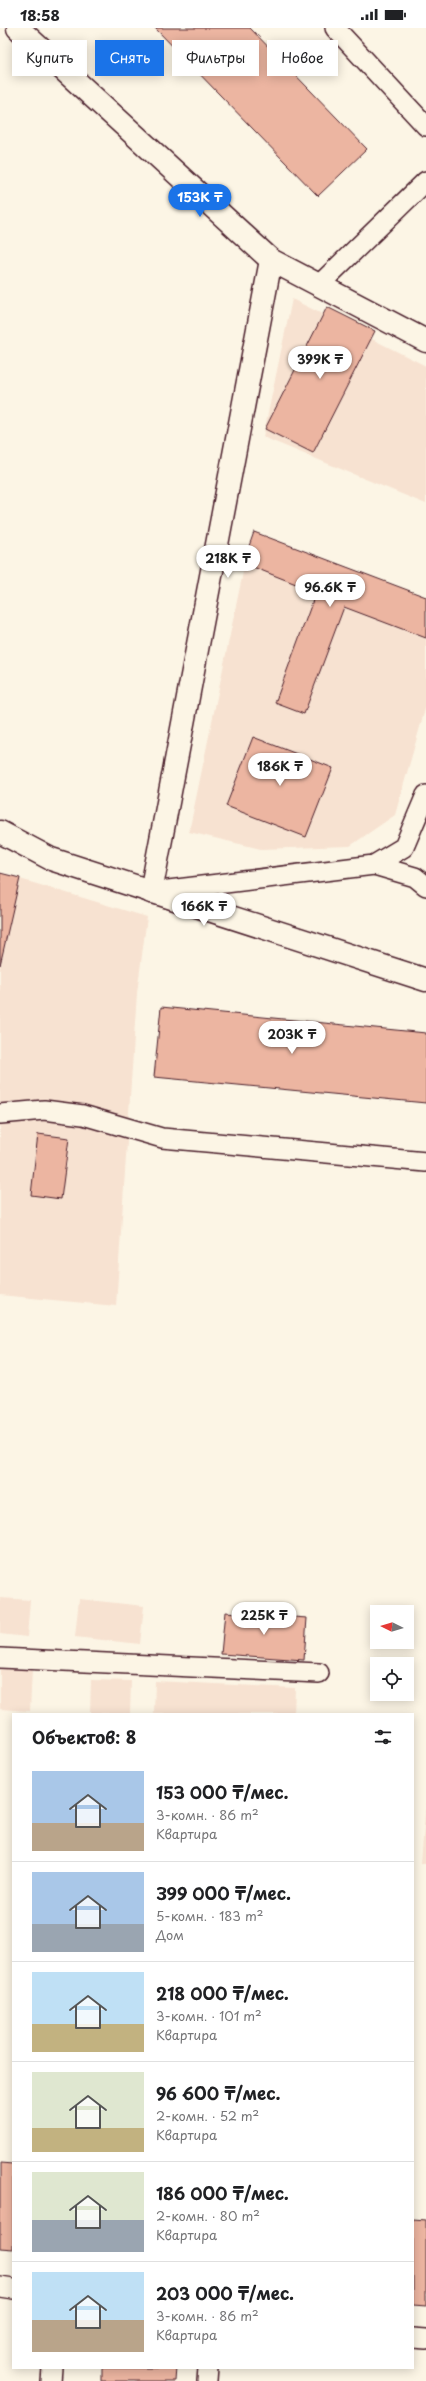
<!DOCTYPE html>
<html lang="ru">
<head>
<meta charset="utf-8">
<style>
	body { margin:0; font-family:"Playpen Sans",sans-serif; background:#f2f2f2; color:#202124; height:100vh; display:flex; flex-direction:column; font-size:15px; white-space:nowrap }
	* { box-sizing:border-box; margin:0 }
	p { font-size:13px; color:#757577 }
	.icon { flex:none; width:22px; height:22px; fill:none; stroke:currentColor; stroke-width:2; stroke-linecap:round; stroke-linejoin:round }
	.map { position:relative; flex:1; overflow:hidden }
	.sheet { position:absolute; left:12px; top:1685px; width:402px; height:656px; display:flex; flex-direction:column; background:#fff; border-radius:0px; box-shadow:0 2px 10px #0003 }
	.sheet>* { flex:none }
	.hud { position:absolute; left:12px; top:12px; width:402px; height:36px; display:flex; gap:8px }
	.needle { width:26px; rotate:275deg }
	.fabs { position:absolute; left:370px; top:1577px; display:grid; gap:8px }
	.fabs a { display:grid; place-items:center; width:44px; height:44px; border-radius:0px; background:#fff; box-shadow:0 2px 10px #0003; font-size:20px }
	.price { position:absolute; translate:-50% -34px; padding:0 9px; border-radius:14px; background:#fff; color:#222; font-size:13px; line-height:26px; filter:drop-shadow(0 1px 2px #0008) }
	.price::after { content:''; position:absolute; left:50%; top:24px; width:12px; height:9px; margin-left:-6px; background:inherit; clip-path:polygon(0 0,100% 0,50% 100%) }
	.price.on { background:#1a73e8; color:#fff }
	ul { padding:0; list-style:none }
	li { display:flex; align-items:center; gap:12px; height:100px; padding:0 20px }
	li+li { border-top:1px solid #e0e0e0 }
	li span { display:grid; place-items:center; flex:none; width:112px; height:80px; border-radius:0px; color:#555 }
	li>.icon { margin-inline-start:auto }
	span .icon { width:48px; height:48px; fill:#fffc; stroke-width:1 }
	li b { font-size:17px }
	h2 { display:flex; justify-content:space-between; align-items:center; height:48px; padding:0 20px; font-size:17px }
	.pill { padding:0 14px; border-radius:0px; background:#fff; box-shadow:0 2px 10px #0003; font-size:14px; line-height:36px }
	.pill.on { background:#1a73e8; color:#fff }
	.status { display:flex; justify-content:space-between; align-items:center; height:28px; padding:0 20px; background:#fff; direction:ltr }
	.status svg { height:11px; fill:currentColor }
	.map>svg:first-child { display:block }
	.built { fill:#f7e2d1 }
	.building { fill:#ecb5a1; stroke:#4a1f2b }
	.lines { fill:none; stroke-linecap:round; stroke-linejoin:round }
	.lane-casing { stroke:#4a1f2b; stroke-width:22 }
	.street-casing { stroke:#4a1f2b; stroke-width:25 }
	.lane { stroke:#fcf5e5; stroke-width:19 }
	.street { stroke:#fcf5e5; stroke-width:22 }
</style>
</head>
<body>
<div class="status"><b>18:58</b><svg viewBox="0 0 49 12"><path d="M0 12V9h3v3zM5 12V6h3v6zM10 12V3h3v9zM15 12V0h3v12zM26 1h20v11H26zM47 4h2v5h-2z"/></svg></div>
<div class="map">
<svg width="426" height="2353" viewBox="0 0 426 2353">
	<rect width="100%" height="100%" fill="#fcf5e5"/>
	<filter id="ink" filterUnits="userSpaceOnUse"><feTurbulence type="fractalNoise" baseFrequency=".025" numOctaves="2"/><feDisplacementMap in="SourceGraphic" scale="8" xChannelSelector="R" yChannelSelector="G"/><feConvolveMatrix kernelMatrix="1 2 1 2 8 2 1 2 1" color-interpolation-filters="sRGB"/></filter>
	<g filter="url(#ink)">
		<g class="built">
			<polygon points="292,271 426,338 426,476 263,409"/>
			<polygon points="247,525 426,596 426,678 395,787 350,818 261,821 189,804"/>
			<polygon points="0,845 147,889 137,965 116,1278 0,1267"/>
			<polygon points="0,1570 30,1572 27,1609 0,1606"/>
			<polygon points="79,1571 144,1578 140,1616 75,1609"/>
			<polygon points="0,1639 32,1641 30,1683 0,1681"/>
			<polygon points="91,1652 131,1653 130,1686 90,1685"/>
			<polygon points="155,1653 295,1660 294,1686 154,1686"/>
			<polygon points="426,1774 426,1835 421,1835"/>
		</g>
		<g class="building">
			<polygon points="155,0 250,0 367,121 318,168"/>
			<polygon points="327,279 375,303 313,425 265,401"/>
			<polygon points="254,504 426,569 426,610 344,579 304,686 275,675 316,564 243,535"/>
			<polygon points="253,709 333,740 306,809 226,778"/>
			<polygon points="0,845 20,850 0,937"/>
			<polygon points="161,979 426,1005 426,1075 154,1049"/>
			<polygon points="38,1106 69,1110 61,1171 31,1167"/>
			<polygon points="225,1584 307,1590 304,1632 221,1626"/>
			<polygon points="0,2135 13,2136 13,2221 0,2220"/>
			<polygon points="413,2191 426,2192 426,2278 413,2277"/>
			<polygon points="102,2340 176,2340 175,2353 102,2353"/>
		</g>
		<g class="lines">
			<g class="lane-casing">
				<g id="lane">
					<polyline points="335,0 426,98"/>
					<polyline points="319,257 426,153"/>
					<polyline points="374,837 415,849 426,858"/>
					<polyline points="152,864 374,837 404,819 426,767"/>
					<polyline points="0,1086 44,1082 83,1087 162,1110 426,1134"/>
					<polyline points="0,1630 319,1645"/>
					<polyline points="0,2259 13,2261"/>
					<polyline points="413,2310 426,2311"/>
					<polyline points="51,2353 52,2340"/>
					<polyline points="207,2353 208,2340"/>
				</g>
			</g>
			<g class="street-casing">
				<g id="street">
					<polyline points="18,0 271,232 426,313"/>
					<polyline points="0,804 51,831 426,952"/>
					<polyline points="151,864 271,232"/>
				</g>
			</g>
			<use href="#lane" class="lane"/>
			<use href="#street" class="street"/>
		</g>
	</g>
</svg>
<div class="fabs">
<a><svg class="needle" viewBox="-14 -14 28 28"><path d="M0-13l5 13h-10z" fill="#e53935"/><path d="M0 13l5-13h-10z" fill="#757577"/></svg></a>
<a><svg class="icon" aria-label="locate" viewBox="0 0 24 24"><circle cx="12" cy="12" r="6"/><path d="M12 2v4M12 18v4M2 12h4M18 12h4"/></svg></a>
</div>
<b class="price on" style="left:200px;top:190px">153K ₸</b>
<b class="price" style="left:320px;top:352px">399K ₸</b>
<b class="price" style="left:228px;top:551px">218K ₸</b>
<b class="price" style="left:330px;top:580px">96.6K ₸</b>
<b class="price" style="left:280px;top:759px">186K ₸</b>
<b class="price" style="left:204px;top:899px">166K ₸</b>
<b class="price" style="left:292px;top:1027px">203K ₸</b>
<b class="price" style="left:264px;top:1608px">225K ₸</b>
<div class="hud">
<a class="pill">Купить</a>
<a class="pill on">Снять</a>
<a class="pill">Фильтры</a>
<a class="pill">Новое</a>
</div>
<section class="sheet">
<h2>Объектов: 8<svg class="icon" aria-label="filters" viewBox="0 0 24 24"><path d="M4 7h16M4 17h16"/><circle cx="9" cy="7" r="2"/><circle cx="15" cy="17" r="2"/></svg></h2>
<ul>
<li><span style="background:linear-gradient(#a9c7e8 65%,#b9a48a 0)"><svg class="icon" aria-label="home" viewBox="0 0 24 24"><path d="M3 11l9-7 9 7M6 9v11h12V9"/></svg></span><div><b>153 000 ₸/мес.</b><p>3-комн. · 86 m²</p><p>Квартира</p></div></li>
<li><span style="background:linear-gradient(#a9c7e8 65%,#9aa5b1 0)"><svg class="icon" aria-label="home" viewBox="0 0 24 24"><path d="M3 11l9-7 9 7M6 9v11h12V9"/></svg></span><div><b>399 000 ₸/мес.</b><p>5-комн. · 183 m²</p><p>Дом</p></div></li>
<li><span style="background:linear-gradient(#bfe0f5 65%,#c2b280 0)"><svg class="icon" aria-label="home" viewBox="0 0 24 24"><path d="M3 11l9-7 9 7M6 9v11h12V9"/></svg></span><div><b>218 000 ₸/мес.</b><p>3-комн. · 101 m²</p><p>Квартира</p></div></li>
<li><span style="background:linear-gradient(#dfe7d0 70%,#c2b280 0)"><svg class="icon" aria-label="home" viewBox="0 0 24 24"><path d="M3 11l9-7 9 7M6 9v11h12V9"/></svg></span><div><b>96 600 ₸/мес.</b><p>2-комн. · 52 m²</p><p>Квартира</p></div></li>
<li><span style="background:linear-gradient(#dfe7d0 60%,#9aa5b1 0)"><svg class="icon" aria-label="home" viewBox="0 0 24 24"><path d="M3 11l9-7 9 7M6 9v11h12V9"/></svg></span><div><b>186 000 ₸/мес.</b><p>2-комн. · 80 m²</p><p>Квартира</p></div></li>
<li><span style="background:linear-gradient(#bfe0f5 60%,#b9a48a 0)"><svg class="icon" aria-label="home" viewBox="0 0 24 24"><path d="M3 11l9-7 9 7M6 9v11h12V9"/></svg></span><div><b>203 000 ₸/мес.</b><p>3-комн. · 86 m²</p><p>Квартира</p></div></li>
</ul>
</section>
</div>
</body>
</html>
